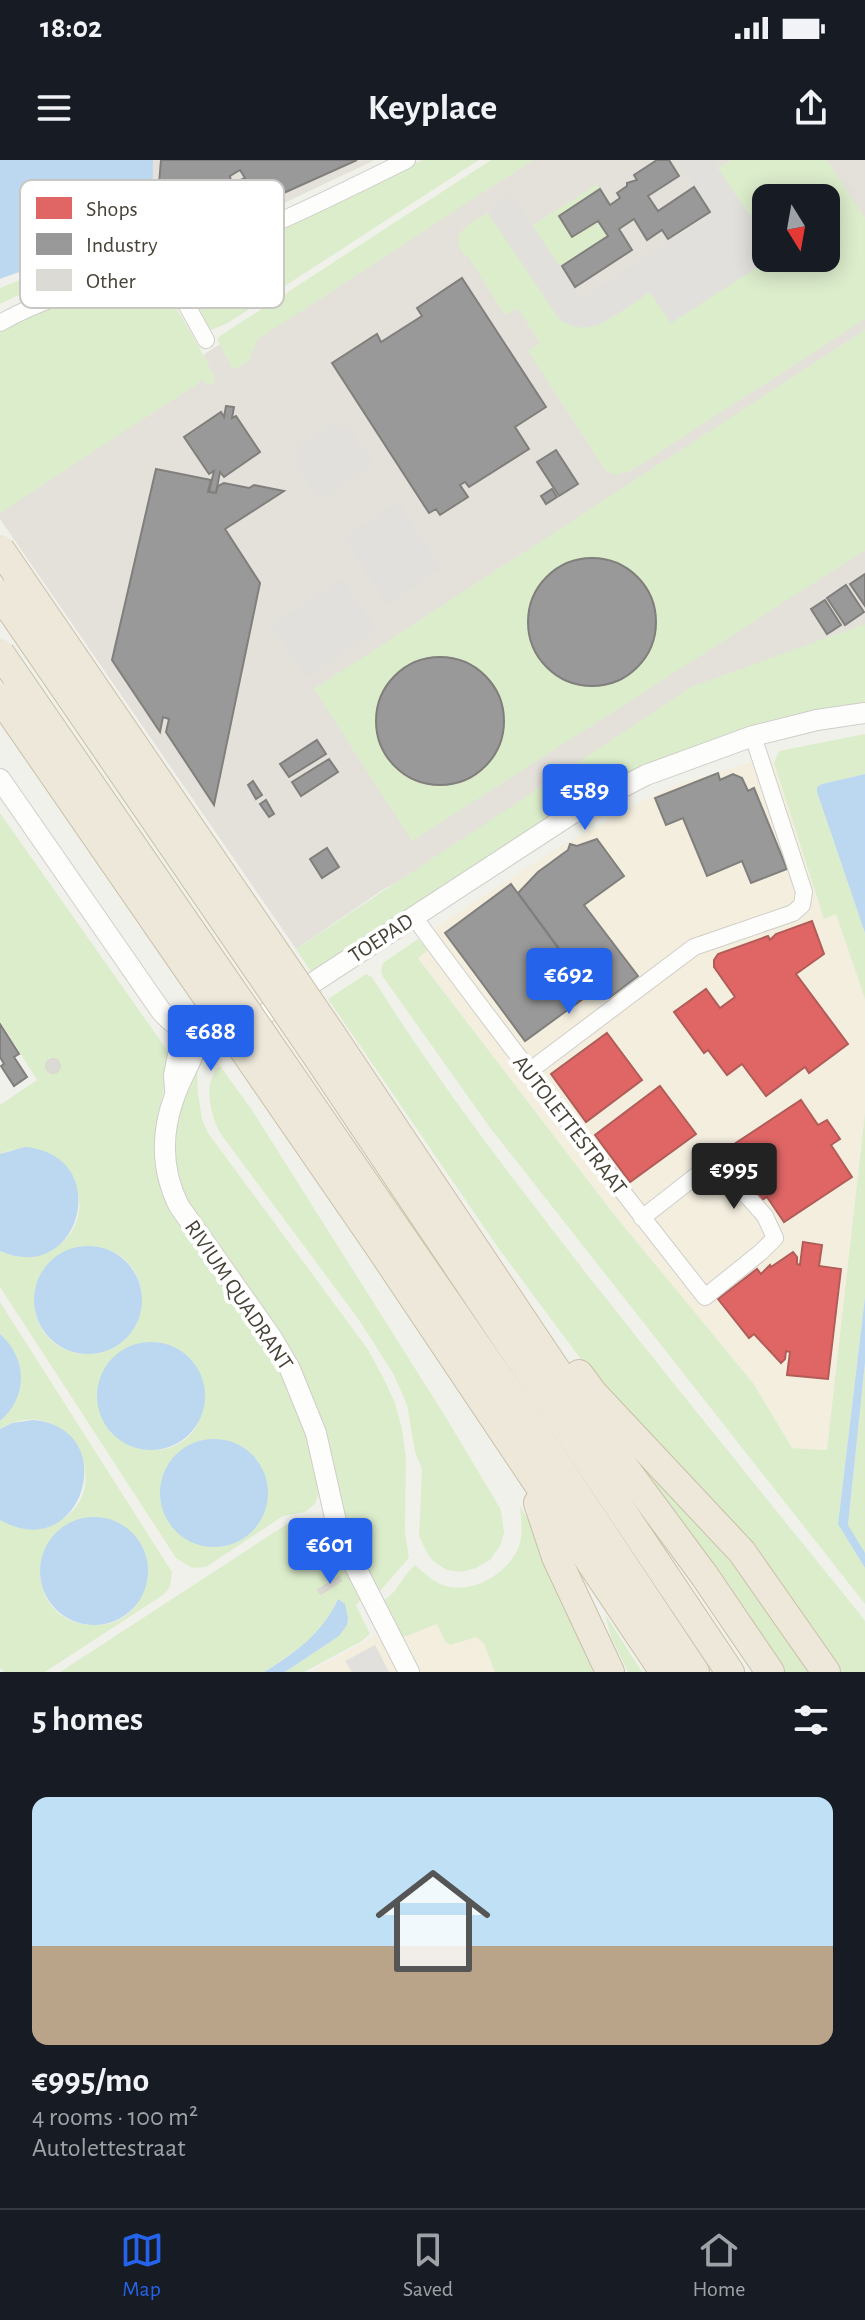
<!DOCTYPE html>
<html lang="en">
<head>
<meta charset="utf-8">
<style>
	body { margin:0; font-family:"Alegreya Sans",sans-serif; background:#20242c; color:#f1f3f6; height:100vh; display:flex; flex-direction:column; font-size:30px; white-space:nowrap }
	* { box-sizing:border-box; margin:0 }
	p { font-size:26px; color:#9ea1a6 }
	.icon { flex:none; width:44px; height:44px; fill:none; stroke:currentColor; stroke-width:2; stroke-linecap:round; stroke-linejoin:round }
	.map { position:relative; height:1512px; overflow:hidden }
	.panel { display:flex; flex-direction:column; background:#171b24; flex:1 }
	.panel>* { flex:none }
	.needle { width:52px; rotate:169deg }
	.controls { position:absolute; left:752px; top:24px; display:grid; gap:16px }
	.controls a { display:grid; place-items:center; width:88px; height:88px; border-radius:16px; background:#171b24; box-shadow:0 4px 20px #0003; font-size:40px }
	.price { position:absolute; translate:-50% -68px; padding:0 18px; border-radius:8px; background:#2563eb; color:#fff; font-size:26px; line-height:52px; filter:drop-shadow(0 2px 4px #0008) }
	.price::after { content:''; position:absolute; left:50%; top:48px; width:24px; height:18px; margin-left:-12px; background:inherit; clip-path:polygon(0 0,100% 0,50% 100%) }
	.price.current { background:#222; color:#fff }
	ul { padding:0; list-style:none }
	li { display:grid; align-content:center; gap:16px; height:424px; padding:0 32px }
	li+li { border-top:2px solid #363941 }
	li span { display:grid; place-items:center; height:248px; border-radius:16px; color:#555 }
	li>.icon { margin-inline-start:auto }
	span .icon { width:144px; height:144px; fill:#fffc; stroke-width:1 }
	li b { font-size:34px }
	h2 { display:flex; justify-content:space-between; align-items:center; height:96px; padding:0 32px; font-size:34px }
	.status { display:flex; justify-content:space-between; align-items:center; height:56px; padding:0 40px; background:#171b24; direction:ltr }
	.status svg { height:22px; fill:currentColor }
	header { display:flex; justify-content:space-between; align-items:center; height:104px; padding:0 32px; background:#171b24; font-size:36px; font-weight:700 }
	.tabs { display:flex; justify-content:space-around; align-items:center; height:112px; border-top:2px solid #363941; background:#171b24; font-size:22px; color:#9ea1a6 }
	.tabs a { display:grid; justify-items:center; gap:4px }
	.tabs .current { color:#2563eb }
	.map>svg:first-child { display:block }
	.commercial { fill:#f4eedf }
	.industrial { fill:#e4e1db; fill-rule:evenodd }
	.green { fill:#dcedcc; fill-rule:evenodd }
	.parking { fill:#e1e0dc }
	.water { fill:#bcd7f0 }
	.shops { fill:#e06666; stroke:#b25c58; stroke-width:2 }
	.industry { fill:#999; stroke:#817f7c; stroke-width:2 }
	.building { fill:#dbdad4; stroke:#dad8d1; stroke-width:2 }
	.lines { fill:none; stroke-linecap:round; stroke-linejoin:round }
	.minor-casing { stroke:#cfcec9; stroke-width:18 }
	.tertiary-casing { stroke:#cfcec9; stroke-width:22 }
	.motorway-casing { stroke:#c9c0a7; stroke-width:30 }
	.minor { stroke:#fdfdfc; stroke-width:16 }
	.tertiary { stroke:#fdfdfc; stroke-width:20 }
	.motorway { stroke:#ede8da; stroke-width:28 }
	.motorway-bridge-casing { stroke:#c9c0a7; stroke-width:30; stroke-linecap:butt }
	.motorway-bridge { stroke:#ede8da; stroke-width:28 }
	.labels { text-anchor:middle; dominant-baseline:central; stroke-width:8; stroke-linejoin:round; paint-order:stroke }
	.street-label { font-size:22px; fill:#484337; stroke:#fff }
	.key { fill:#fff; stroke:#c8c7c3; stroke-width:2 }
	.key-label { font-size:22px; fill:#484337 }
</style>
</head>
<body>
<div class="status"><b>18:02</b><svg viewBox="0 0 49 12"><path d="M0 12V9h3v3zM5 12V6h3v6zM10 12V3h3v9zM15 12V0h3v12zM26 1h20v11H26zM47 4h2v5h-2z"/></svg></div>
<header><svg class="icon" aria-label="menu" viewBox="0 0 24 24"><path d="M4 6h16M4 12h16M4 18h16"/></svg>Keyplace<svg class="icon" aria-label="share" viewBox="0 0 24 24"><path d="M12 15V3M7 8l5-5 5 5M5 13v7h14v-7"/></svg></header>
<div class="map">
<svg width="865" height="1512" viewBox="0 0 865 1512">
	<rect width="100%" height="100%" fill="#f1f1ec"/>
	<g class="commercial">
		<polygon points="751,602 774,603 824,758 836,754 865,839 865,952 827,1290 792,1288 753,1223 612,1052 418,797 428,790 418,779 555,689 633,646 676,625"/>
		<polygon points="458,1430 505,1512 310,1512"/>
	</g>
	<g class="industrial">
		<polygon points="151,0 375,0 185,90 149,83"/>
		<path d="M505,0H865V498L384,729L296,789L0,359V326ZM766,38H826V98H766Z"/>
	</g>
	<g class="green">
		<path d="M422,0H479L228,163L211,170C195,145 183,133 194,102L301,59Z"/>
		<polygon points="491,0 533,0 257,180 249,201 233,210 217,179 220,176"/>
		<path d="M731,0H827L865,58V159L632,310L617,315L606,311L528,191L540,183L518,148L505,155L467,95H464C446,73 472,63 488,53L560,160C595,178 622,150 650,132L671,163L771,98H826V38H766V79L718,9Z"/>
		<polygon points="597,24 600,29 559,57 572,77 598,61 608,76 560,107 532,66"/>
		<polygon points="157,38 165,38 159,60 169,93 79,120 31,129 0,144 0,128 57,105 151,81"/>
		<path d="M146,119C152,121 153,120 158,124C170,134 211,205 216,221L208,226L203,220L0,353V173C46,145 96,136 146,119Z"/>
		<path d="M865,170V390L412,681L314,529ZM582,398C633,398 675,439 649,490C641,506 629,515 613,522C540,553 481,429 582,398ZM430,497C482,497 523,538 497,589C489,605 477,614 462,621C389,652 328,530 430,497Z"/>
		<polygon points="865,464 865,543 652,604 313,815 296,789 691,527"/>
		<polygon points="865,574 865,614 822,624 817,627 817,632 865,773 865,839 836,754 824,759 774,603 779,591"/>
		<path d="M0,653L167,890L170,901L157,960V1002L299,1244L322,1325L315,1344L305,1352L283,1356L206,1407L192,1408L176,1398L0,1127V1091C15,1098 32,1099 48,1092C112,1060 69,966 0,994V945L37,920L0,861ZM90,1086C100,1088 111,1090 119,1095C149,1115 149,1159 123,1181C114,1189 101,1194 89,1194C17,1194 15,1091 90,1086ZM149,1182C226,1184 219,1294 150,1290C81,1286 80,1189 149,1182ZM217,1279C280,1287 285,1368 225,1386L169,1363C148,1324 172,1281 217,1279Z"/>
		<polygon points="418,779 428,790 418,798 612,1052 753,1223 792,1288 827,1290 865,953 865,1137 838,1363 865,1408 865,1444 491,969 383,817 381,811 383,803"/>
		<path d="M366,814L372,817C439,924 516,1023 593,1122C681,1233 770,1343 859,1453L865,1461V1512H841L789,1435L597,1221L499,1089L328,839Z"/>
		<polygon points="197,902 198,934 202,959 208,973 367,1188 383,1217 395,1243 402,1269 406,1298 405,1372 409,1398 381,1430 377,1431 349,1378 328,1281 176,1020 172,973"/>
		<path d="M220,906L252,950L447,1259L501,1350L504,1373L500,1386L490,1400L476,1408L461,1412L447,1410L434,1402L427,1393L419,1376L422,1309L415,1292L407,1245L394,1215L359,1160L220,973C210,954 202,921 220,906Z"/>
		<path d="M0,1142L172,1412L170,1427L163,1435L45,1512H4L0,1508V1360C15,1369 31,1372 48,1366C125,1340 71,1226 0,1269V1261C28,1236 28,1200 0,1174ZM94,1357C164,1363 162,1464 96,1465C24,1467 20,1362 94,1357Z"/>
		<polygon points="865,1203 865,1393 848,1366"/>
		<polygon points="608,1267 747,1420 815,1512 783,1512"/>
		<path d="M520,1346L532,1366L596,1512H495L484,1484L477,1477L450,1485L445,1481L437,1464L401,1478L382,1441C398,1433 401,1417 415,1405C423,1412 430,1419 440,1424C470,1437 511,1413 520,1383C523,1371 521,1358 520,1346Z"/>
		<path d="M309,1361C339,1370 351,1411 365,1437L356,1445L370,1474L362,1481L304,1512H285L339,1476L337,1440L329,1460L308,1482L264,1512H60L287,1364Z"/>
		<polygon points="605,1454 642,1512 628,1512 611,1477"/>
	</g>
	<g class="parking">
		<polygon points="678,0 712,0 766,79 766,98 771,98 671,163 650,132 599,165 583,168 572,166 560,160 487,51 512,35 581,139 714,54"/>
		<polygon points="336,262 343,271 349,268 373,303 319,339 295,303 303,298 296,288"/>
		<polygon points="398,342 441,408 387,444 344,378"/>
		<polygon points="342,419 376,469 306,516 272,465"/>
		<polygon points="375,1485 389,1512 352,1512 345,1501"/>
	</g>
	<g class="water">
		<path d="M0,0H153C152,18 155,39 147,55C138,76 27,108 0,119Z"/>
		<polygon points="865,614 865,773 817,632 817,627 822,624"/>
		<path d="M25,987C115,995 81,1127 0,1091V994Z"/>
		<circle cx="88" cy="1140" r="54"/>
		<polygon points="865,1137 865,1203 848,1365 865,1393 865,1408 838,1364"/>
		<path d="M0,1174C28,1199 28,1237 0,1261Z"/>
		<circle cx="151" cy="1236" r="54"/>
		<path d="M33,1260C124,1268 82,1407 0,1360V1269L12,1263Z"/>
		<circle cx="214" cy="1333" r="54"/>
		<circle cx="94" cy="1411" r="54"/>
		<path d="M338,1439L345,1444L348,1458L347,1465L339,1476L285,1512H264C295,1493 323,1473 338,1439Z"/>
	</g>
	<g class="shops">
		<polygon points="812,761 824,794 796,814 848,884 809,913 805,907 766,936 742,904 727,915 708,890 704,893 674,852 706,829 720,848 735,837 714,807 714,800 718,794 768,776 770,780 776,774"/>
		<polygon points="607,873 642,920 586,962 551,914"/>
		<polygon points="660,926 696,974 630,1022 595,975"/>
		<polygon points="801,940 818,965 827,960 840,979 831,985 852,1017 784,1062 767,1037 760,1041 723,1004 722,992"/>
		<polygon points="803,1082 822,1085 819,1106 841,1109 828,1219 787,1215 790,1192 786,1191 785,1199 781,1203 754,1174 749,1178 718,1139 757,1109 761,1114 770,1105 771,1107 793,1092 797,1097 797,1104 800,1105"/>
	</g>
	<g class="industry">
		<polygon points="161,0 357,0 248,49 236,22 245,18 240,10 230,16 236,63 221,65 216,30 159,24"/>
		<polygon points="657,0 669,0 679,16 648,36 658,51 694,27 710,52 668,79 662,70 647,80 634,59 619,69 632,90 575,127 562,106 608,76 598,61 572,77 559,56 600,29 610,45 620,38 617,33 627,26 627,23 637,20 634,15"/>
		<polygon points="462,118 546,247 515,267 529,289 469,327 465,322 460,325 468,337 440,355 436,349 429,353 332,203 377,174 381,182 422,156 417,148"/>
		<polygon points="226,246 234,247 232,258 236,256 260,292 224,317 220,312 216,333 209,332 214,311 209,314 184,277 221,252 224,257"/>
		<polygon points="556,290 578,324 559,336 537,302"/>
		<polygon points="156,309 211,320 208,332 216,333 218,326 224,323 249,328 254,325 284,331 225,369 260,423 214,645 166,572 169,559 163,557 160,572 112,500"/>
		<polygon points="552,329 557,337 546,344 541,336"/>
		<circle cx="592" cy="462" r="64"/>
		<polygon points="865,414 865,446 850,424"/>
		<polygon points="846,425 864,452 845,465 827,438"/>
		<polygon points="825,440 841,465 827,474 811,449"/>
		<circle cx="440" cy="561" r="64"/>
		<polygon points="317,580 326,594 289,617 280,604"/>
		<polygon points="329,599 338,612 301,636 292,622"/>
		<polygon points="718,613 720,620 733,614 742,618 748,631 754,628 787,709 751,723 742,701 707,716 683,658 666,665 655,638"/>
		<polygon points="253,621 262,635 256,639 248,625"/>
		<polygon points="266,640 274,654 269,657 260,644"/>
		<polygon points="597,679 624,716 584,745 638,816 609,838 603,831 595,837 518,733 538,712 568,690 570,684 577,686"/>
		<polygon points="327,688 339,707 322,718 310,699"/>
		<polygon points="511,724 591,833 525,881 445,773"/>
		<polygon points="0,864 19,894 14,897 27,917 14,926 1,906 4,904 0,897"/>
	</g>
	<g class="building">
		<circle cx="53" cy="906" r="7"/>
		<polygon points="339,1417 341,1421 321,1434 318,1430"/>
	</g>
	<g class="lines">
		<g class="minor-casing">
			<g id="minor">
				<polyline points="165,106 206,180"/>
				<path d="M0,163C57,130 123,120 184,99C261,73 334,36 407,0"/>
				<path d="M414,757C508,885 606,1011 705,1137L761,1092L775,1078L765,1056L721,1007L697,1015L642,1058"/>
				<polyline points="528,912 694,787 793,753 802,745 804,732 753,576"/>
			</g>
		</g>
		<g class="tertiary-casing">
			<g id="tertiary">
				<path d="M0,619L161,851C184,877 209,883 242,869L573,653L646,615L753,576L817,560L865,553"/>
				<path d="M199,876C195,898 182,914 175,935C161,972 161,1010 179,1046L272,1178L290,1209L316,1273L339,1375L409,1512"/>
				<polyline points="175,929 174,915 183,871"/>
			</g>
		</g>
		<g class="motorway-casing">
			<g id="motorway">
				<polyline points="332,875 591,1262 704,1415 770,1512"/>
				<polyline points="312,889 730,1512"/>
				<polyline points="285,907 519,1247 695,1512"/>
				<polyline points="265,921 380,1088 664,1512"/>
				<polyline points="579,1214 593,1233 742,1392 826,1512"/>
				<polyline points="538,1343 556,1397 610,1512"/>
			</g>
		</g>
		<use href="#minor" class="minor"/>
		<use href="#tertiary" class="tertiary"/>
		<use href="#motorway" class="motorway"/>
		<g class="motorway-bridge-casing">
			<g id="motorway-bridge">
				<polyline points="0,389 332,875"/>
				<polyline points="0,434 312,889"/>
				<polyline points="0,493 285,907"/>
				<polyline points="0,537 265,921"/>
			</g>
		</g>
		<use href="#motorway-bridge" class="motorway-bridge"/>
	</g>
	<g class="labels">
		<g class="street-label">
			<text transform="translate(381 778) rotate(-33)">TOEPAD</text>
			<text transform="translate(570 965) rotate(52)">AUTOLETTESTRAAT</text>
			<text transform="translate(239 1135) rotate(56)">RIVIUM QUADRANT</text>
		</g>
	</g>
	<rect x="20" y="20" width="264" height="128" rx="12" class="key"/>
	<rect x="36" y="37" width="36" height="22" fill="#e06666"/>
	<rect x="36" y="73" width="36" height="22" fill="#999"/>
	<rect x="36" y="109" width="36" height="22" fill="#dbdad4"/>
	<g class="key-label">
		<text x="86" y="56">Shops</text>
		<text x="86" y="92">Industry</text>
		<text x="86" y="128">Other</text>
	</g>
</svg>
<div class="controls">
<a><svg class="needle" viewBox="-14 -14 28 28"><path d="M0-13l5 13h-10z" fill="#e53935"/><path d="M0 13l5-13h-10z" fill="#9ea1a6"/></svg></a>
</div>
<b class="price" style="left:585px;top:672px">€589</b>
<b class="price" style="left:569px;top:856px">€692</b>
<b class="price" style="left:211px;top:913px">€688</b>
<b class="price current" style="left:734px;top:1051px">€995</b>
<b class="price" style="left:330px;top:1426px">€601</b>
</div>
<section class="panel">
<h2>5 homes<svg class="icon" aria-label="filters" viewBox="0 0 24 24"><path d="M4 7h16M4 17h16"/><circle cx="9" cy="7" r="2"/><circle cx="15" cy="17" r="2"/></svg></h2>
<ul>
<li><span style="background:linear-gradient(#bfe0f5 60%,#b9a48a 0)"><svg class="icon" aria-label="home" viewBox="0 0 24 24"><path d="M3 11l9-7 9 7M6 9v11h12V9"/></svg></span><div><b>€995/mo</b><p>4 rooms · 100 m²</p><p>Autolettestraat</p></div></li>
</ul>
</section>
<nav class="tabs">
<a class="current"><svg class="icon" aria-label="map" viewBox="0 0 24 24"><path d="M3 6l6-2 6 2 6-2v14l-6 2-6-2-6 2zM9 4v14M15 6v14"/></svg>Map</a>
<a><svg class="icon" aria-label="saved" viewBox="0 0 24 24"><path d="M7 4h10v16l-5-4-5 4z"/></svg>Saved</a>
<a><svg class="icon" aria-label="home" viewBox="0 0 24 24"><path d="M3 11l9-7 9 7M6 9v11h12V9"/></svg>Home</a>
</nav>
</body>
</html>
